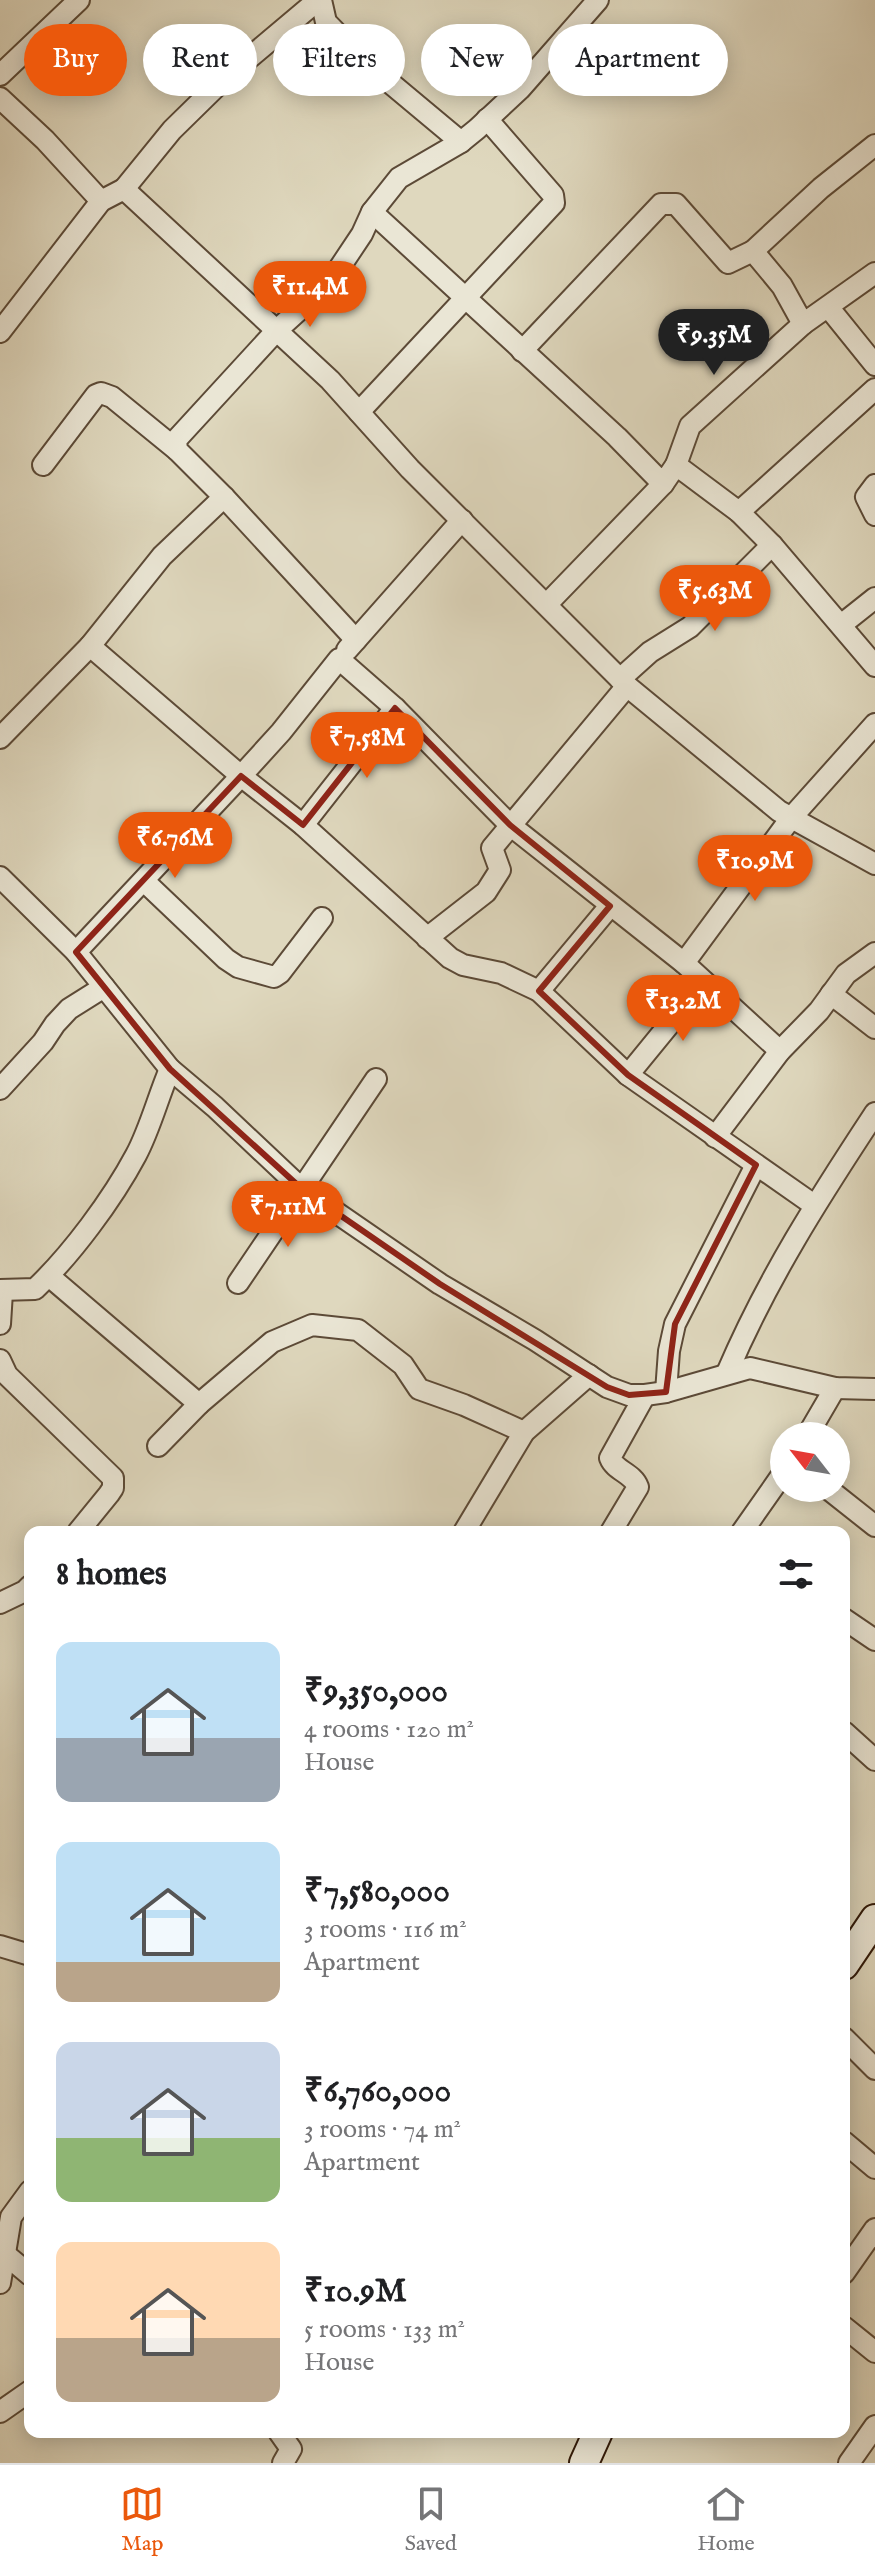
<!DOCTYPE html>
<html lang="en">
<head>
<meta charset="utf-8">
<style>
	body { margin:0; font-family:"IM FELL English",serif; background:#f2f2f2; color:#202124; height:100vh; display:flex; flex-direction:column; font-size:30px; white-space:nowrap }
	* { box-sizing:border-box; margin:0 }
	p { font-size:26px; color:#757577 }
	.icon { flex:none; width:44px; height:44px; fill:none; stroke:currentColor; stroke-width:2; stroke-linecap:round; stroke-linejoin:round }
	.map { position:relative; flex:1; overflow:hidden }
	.sheet { position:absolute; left:24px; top:1526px; width:826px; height:912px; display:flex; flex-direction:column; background:#fff; border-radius:16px; box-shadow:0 4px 20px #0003 }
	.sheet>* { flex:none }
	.hud { position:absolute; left:24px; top:24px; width:828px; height:72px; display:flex; gap:16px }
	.needle { width:52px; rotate:301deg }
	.fabs { position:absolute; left:770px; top:1422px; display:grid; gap:16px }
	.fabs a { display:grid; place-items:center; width:80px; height:80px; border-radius:50%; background:#fff; box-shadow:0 4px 20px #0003; font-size:40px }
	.price { position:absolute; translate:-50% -68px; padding:0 18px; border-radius:28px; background:#ea580c; color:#fff; font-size:26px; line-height:52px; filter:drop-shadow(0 2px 4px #0008) }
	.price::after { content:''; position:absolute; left:50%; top:48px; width:24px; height:18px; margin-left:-12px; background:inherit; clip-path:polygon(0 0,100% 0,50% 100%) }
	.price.selected { background:#222; color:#fff }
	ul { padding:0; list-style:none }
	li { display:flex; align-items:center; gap:24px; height:200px; padding:0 32px }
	li span { display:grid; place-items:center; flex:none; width:224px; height:160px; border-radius:16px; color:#555 }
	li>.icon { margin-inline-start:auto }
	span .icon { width:96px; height:96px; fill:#fffc; stroke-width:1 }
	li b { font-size:34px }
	h2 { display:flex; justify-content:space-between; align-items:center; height:96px; padding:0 32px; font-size:34px }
	.chip { padding:0 28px; border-radius:36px; background:#fff; box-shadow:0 4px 20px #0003; font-size:28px; line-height:72px }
	.chip.selected { background:#ea580c; color:#fff }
	.tabs { display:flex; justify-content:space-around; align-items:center; height:112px; border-top:2px solid #e0e0e0; background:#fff; font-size:22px; color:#757577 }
	.tabs a { display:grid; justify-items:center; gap:4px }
	.tabs .selected { color:#ea580c }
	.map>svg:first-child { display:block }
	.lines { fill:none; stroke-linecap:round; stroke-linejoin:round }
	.minor-casing { stroke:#5c4a37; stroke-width:24 }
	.secondary-casing { stroke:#311a0a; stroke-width:32 }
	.minor { stroke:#eae6d5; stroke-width:20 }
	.secondary { stroke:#eae6d5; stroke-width:28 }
	.marked { fill:none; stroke:#8f2418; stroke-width:6; stroke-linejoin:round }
</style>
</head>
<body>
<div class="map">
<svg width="875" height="2463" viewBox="0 0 875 2463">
	<rect width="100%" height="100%" fill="#dfd8be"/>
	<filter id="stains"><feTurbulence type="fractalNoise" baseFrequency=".0025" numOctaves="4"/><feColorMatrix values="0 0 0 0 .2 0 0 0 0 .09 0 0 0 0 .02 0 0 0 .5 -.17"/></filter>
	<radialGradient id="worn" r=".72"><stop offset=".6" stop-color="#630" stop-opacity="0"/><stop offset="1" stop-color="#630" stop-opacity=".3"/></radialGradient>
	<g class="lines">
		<g class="minor-casing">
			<g id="minor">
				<polyline points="321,0 326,22 364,61 461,142"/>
				<polyline points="0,75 79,0"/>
				<polyline points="0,98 45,140 101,201"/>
				<polyline points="124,189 172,130 223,80 318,0"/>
				<polyline points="372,212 617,437 663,484 676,465 739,512 772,545 875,666"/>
				<polyline points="753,251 821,188 875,145"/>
				<polyline points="829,308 875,365"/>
				<polyline points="0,332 101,201 124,189 330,380 410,469 627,686 779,811 875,864"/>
				<polyline points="522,351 661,204 676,204 728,263 753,251 782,286 803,324 875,273"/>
				<polyline points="359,412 554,203 553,195 487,119"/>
				<polyline points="43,465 96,395 101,393 112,397 177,450"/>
				<polyline points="676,465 690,426 803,324"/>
				<polyline points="875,485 866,497 875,515"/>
				<polyline points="224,497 356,640"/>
				<polyline points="739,512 875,389"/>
				<polyline points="547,604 663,484"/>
				<polyline points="841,625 875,598"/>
				<polyline points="90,646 162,556 224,497 177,450 176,440 277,330 330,282 362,234 372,212 399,178 461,142 477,129 520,89 598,0"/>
				<polyline points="347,650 462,520"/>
				<polyline points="620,679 650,652 690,627 772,545"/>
				<polyline points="0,738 90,646 241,776 281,732 339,659 395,708 510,825 684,963 780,1051"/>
				<polyline points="303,825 395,708"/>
				<polyline points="0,877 76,952 170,1069 215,1107 302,1189 440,1284 535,1340 607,1387 629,1395 645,1395 666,1392 750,1368 835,1388 875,1389"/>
				<polyline points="144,881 226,959 238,967 274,977 280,973 322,918"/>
				<polyline points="427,938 486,892 500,870 492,848 627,686"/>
				<polyline points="76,952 241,776 303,825 450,958 463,965 501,973 539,991 628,1075 814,1205"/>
				<polyline points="684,963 791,818 875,724"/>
				<polyline points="539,991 610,906"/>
				<polyline points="831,994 875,1028"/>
				<polyline points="628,1075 704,982"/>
				<polyline points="0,1089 43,1042 55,1024 69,1009 104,987"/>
				<polyline points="715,1137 780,1051 819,1011 846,974 875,953"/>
				<polyline points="49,1276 199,1404 272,1342 312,1325 358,1330 403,1365 419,1389 464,1405 524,1432"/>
				<polyline points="238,1283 376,1079"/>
				<path d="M0,1290L35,1289C71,1255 112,1200 136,1155C150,1129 158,1097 170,1069"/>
				<polyline points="0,1324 2,1292"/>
				<polyline points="0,1360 7,1375 113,1478 113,1488 109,1494 78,1532"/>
				<path d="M727,1373C767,1279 819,1198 875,1113"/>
				<polyline points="666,1392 669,1351 675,1324 756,1165"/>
				<polyline points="807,1436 835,1388"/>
				<polyline points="158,1446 199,1404"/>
				<polyline points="827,1488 875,1526"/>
				<polyline points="464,1532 524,1432 589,1375"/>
				<path d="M611,1532L638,1487C633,1473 615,1471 610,1458L645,1395"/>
				<polyline points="742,1532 784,1472"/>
				<polyline points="0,1603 25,1591 30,1586"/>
				<polyline points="844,1619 875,1640"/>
				<polyline points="844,1732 875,1760"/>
				<polyline points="0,1946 30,1955"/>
				<polyline points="844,2038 875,2069"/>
				<polyline points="844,2142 875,2168"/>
				<polyline points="0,2250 30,2275"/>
				<polyline points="844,2273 875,2229"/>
				<polyline points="0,2283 11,2217 30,2191"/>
				<polyline points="844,2327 875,2352"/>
				<polyline points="0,2412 30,2391"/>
				<polyline points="279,2432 291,2449 283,2463"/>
				<polyline points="849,2463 875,2426"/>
			</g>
		</g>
		<g class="secondary-casing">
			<g id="secondary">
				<polyline points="844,1965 875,1919"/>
				<polyline points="584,2463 598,2432"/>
			</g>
		</g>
		<use href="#minor" class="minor"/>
		<use href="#secondary" class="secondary"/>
	</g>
	<path class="marked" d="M395,708L510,825L610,906L539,991L628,1075L756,1165L675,1324L666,1392L629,1395L607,1387L440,1284L302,1189L170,1069L76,952L241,776L303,825Z"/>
	<rect width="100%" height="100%" filter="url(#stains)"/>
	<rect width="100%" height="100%" fill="url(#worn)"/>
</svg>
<div class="fabs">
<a><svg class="needle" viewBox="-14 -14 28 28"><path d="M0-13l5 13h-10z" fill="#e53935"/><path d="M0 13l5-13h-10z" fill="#757577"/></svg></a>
</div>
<b class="price" style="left:310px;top:329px">₹11.4M</b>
<b class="price selected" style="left:714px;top:377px">₹9.35M</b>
<b class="price" style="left:715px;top:633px">₹5.63M</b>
<b class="price" style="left:367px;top:780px">₹7.58M</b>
<b class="price" style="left:175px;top:880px">₹6.76M</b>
<b class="price" style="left:755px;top:903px">₹10.9M</b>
<b class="price" style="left:683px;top:1043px">₹13.2M</b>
<b class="price" style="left:288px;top:1249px">₹7.11M</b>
<div class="hud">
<a class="chip selected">Buy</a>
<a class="chip">Rent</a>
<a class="chip">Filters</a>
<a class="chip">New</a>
<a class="chip">Apartment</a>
</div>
<section class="sheet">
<h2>8 homes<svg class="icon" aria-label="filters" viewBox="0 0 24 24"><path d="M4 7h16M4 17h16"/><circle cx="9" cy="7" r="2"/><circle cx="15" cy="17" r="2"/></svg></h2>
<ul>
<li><span style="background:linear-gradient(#bfe0f5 60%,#9aa5b1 0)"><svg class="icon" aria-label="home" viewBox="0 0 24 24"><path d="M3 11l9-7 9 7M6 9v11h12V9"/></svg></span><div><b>₹9,350,000</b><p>4 rooms · 120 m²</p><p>House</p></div></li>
<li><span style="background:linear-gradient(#bfe0f5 75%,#b9a48a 0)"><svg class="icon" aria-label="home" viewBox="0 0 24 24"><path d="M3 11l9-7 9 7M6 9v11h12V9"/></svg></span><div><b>₹7,580,000</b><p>3 rooms · 116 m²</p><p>Apartment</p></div></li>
<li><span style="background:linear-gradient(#c9d6e8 60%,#8fb573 0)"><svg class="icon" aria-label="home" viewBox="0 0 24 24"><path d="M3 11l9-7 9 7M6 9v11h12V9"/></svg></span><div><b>₹6,760,000</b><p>3 rooms · 74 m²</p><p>Apartment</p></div></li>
<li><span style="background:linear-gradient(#ffd9b3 60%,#b9a48a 0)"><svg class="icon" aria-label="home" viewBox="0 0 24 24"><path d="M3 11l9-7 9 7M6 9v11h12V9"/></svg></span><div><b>₹10.9M</b><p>5 rooms · 133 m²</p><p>House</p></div></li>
</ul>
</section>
</div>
<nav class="tabs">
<a class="selected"><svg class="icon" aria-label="map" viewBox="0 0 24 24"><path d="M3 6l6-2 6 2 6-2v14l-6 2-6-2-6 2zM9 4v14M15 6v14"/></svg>Map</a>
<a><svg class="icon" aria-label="saved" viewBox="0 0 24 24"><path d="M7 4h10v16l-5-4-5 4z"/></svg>Saved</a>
<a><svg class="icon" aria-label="home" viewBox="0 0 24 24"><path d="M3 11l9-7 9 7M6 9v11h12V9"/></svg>Home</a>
</nav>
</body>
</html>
